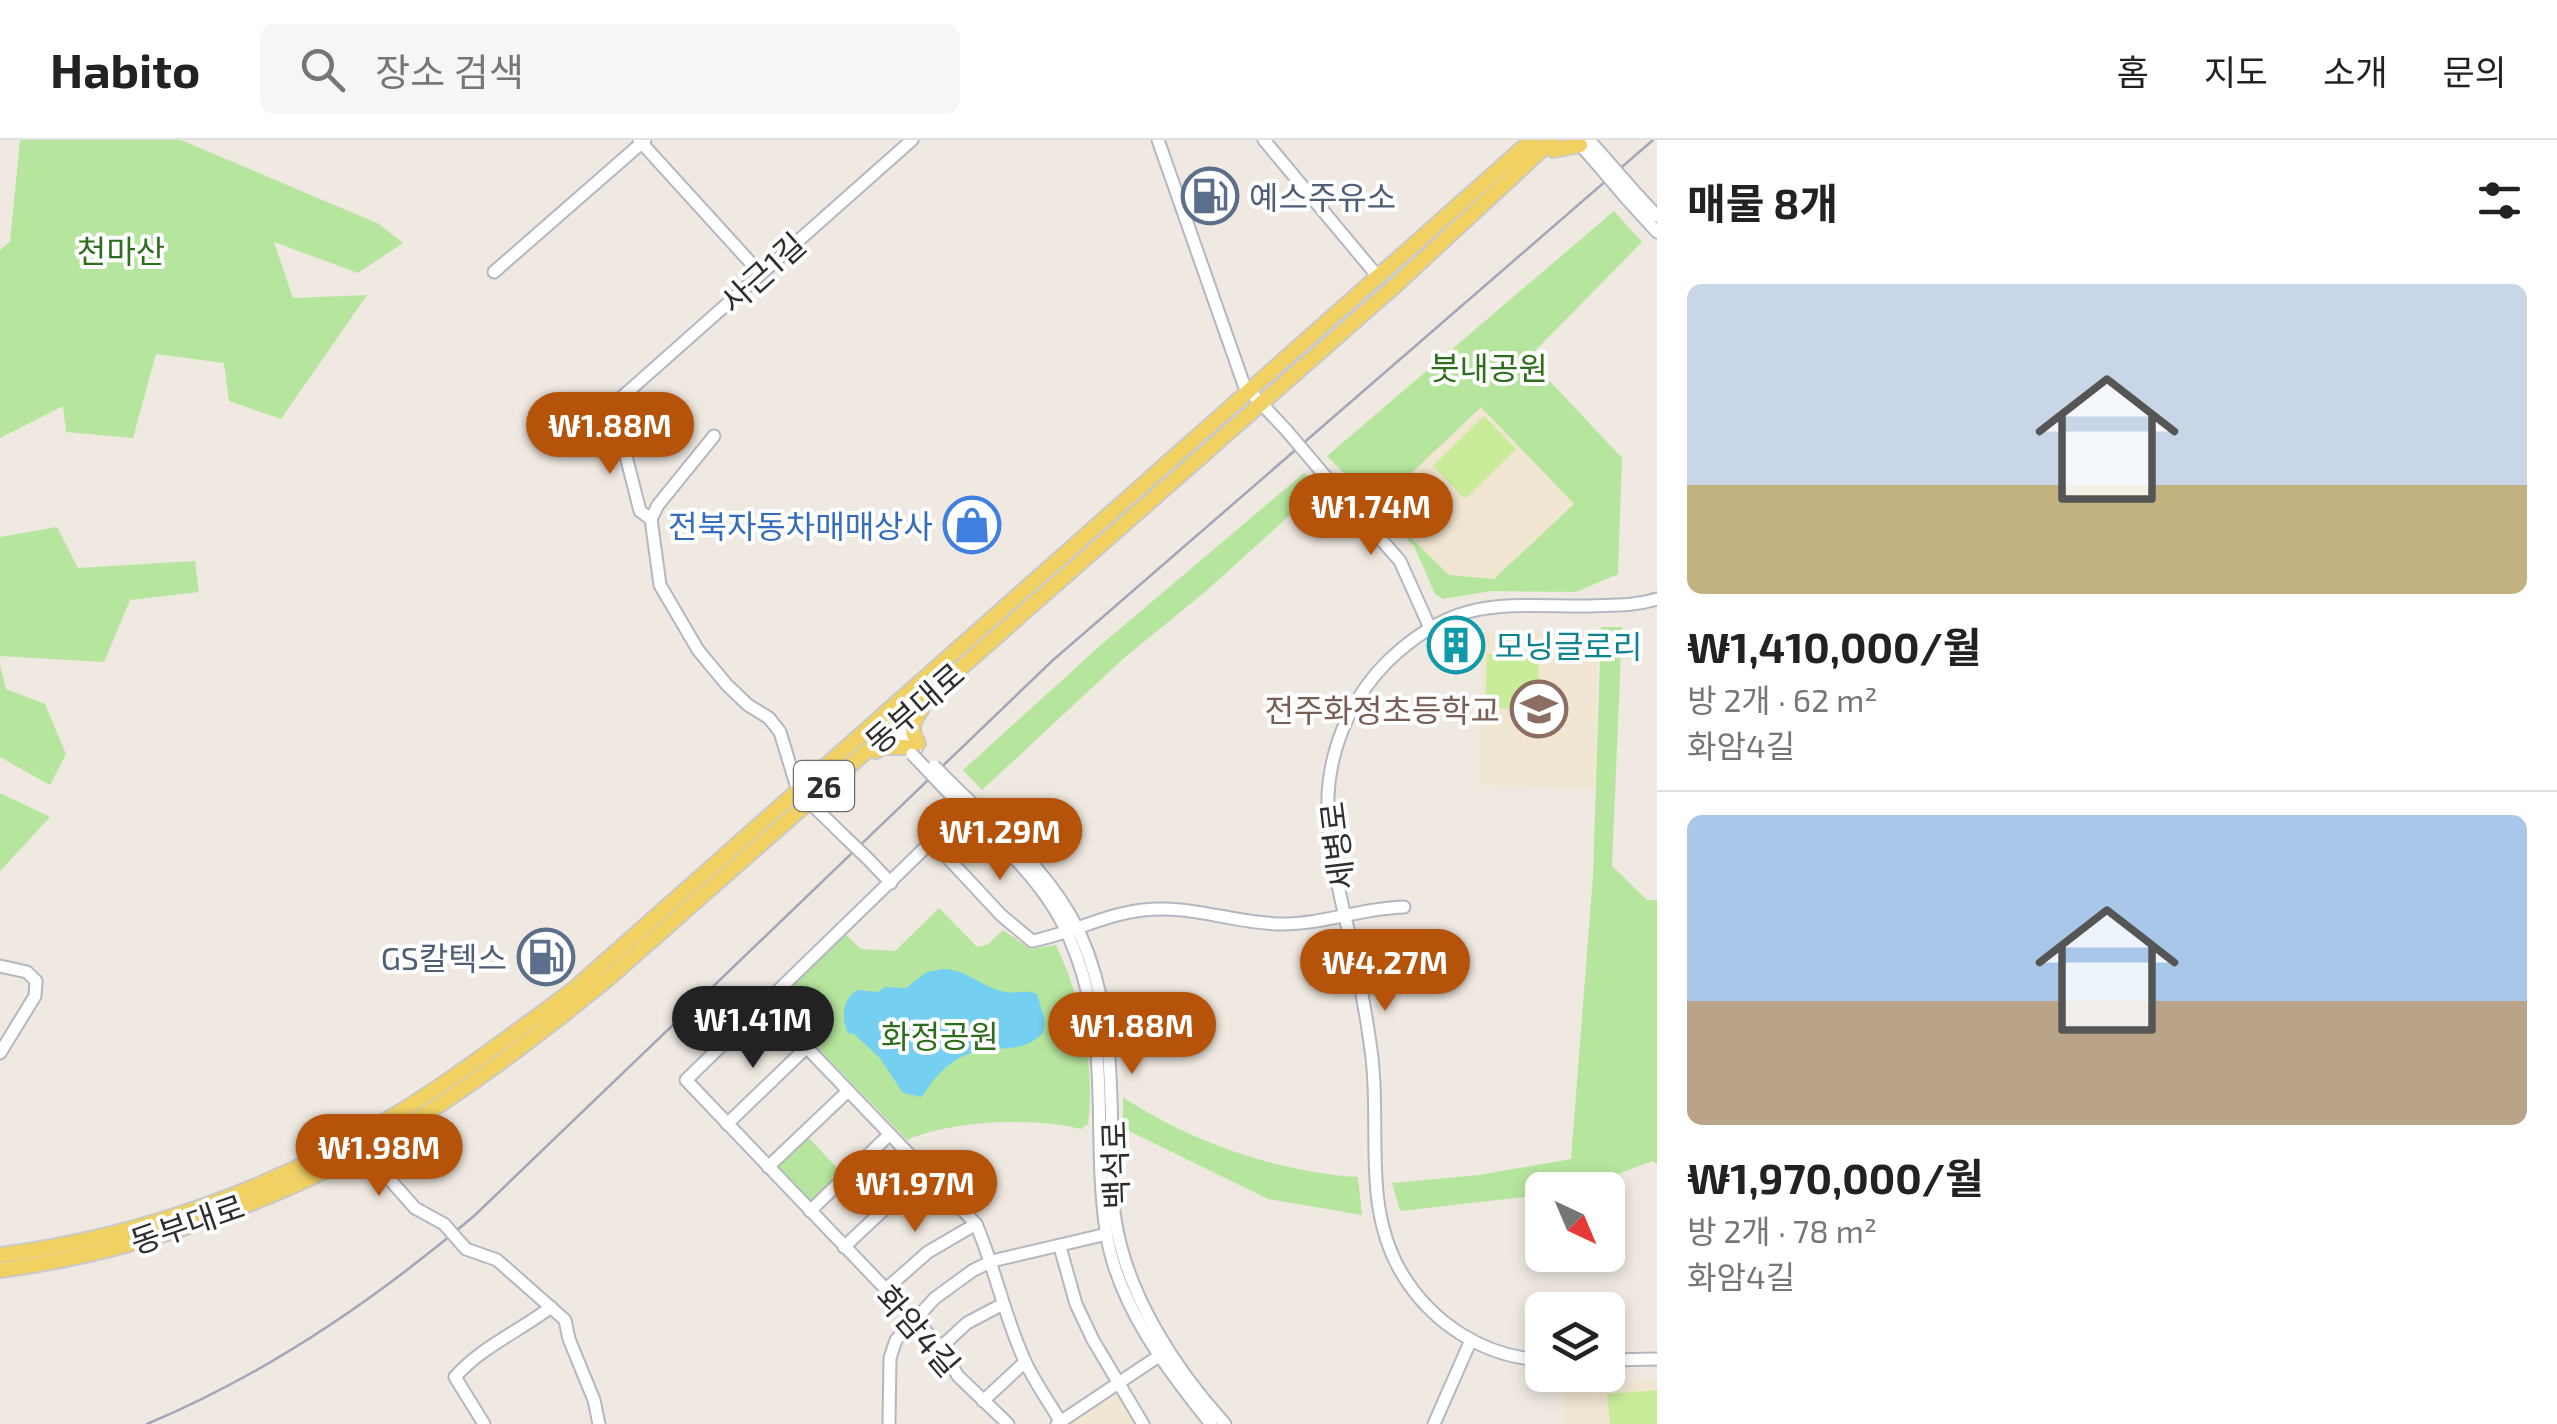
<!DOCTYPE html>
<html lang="ko">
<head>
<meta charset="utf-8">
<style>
	body { margin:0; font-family:"Exo 2","Noto Sans KR",sans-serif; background:#f6f6f6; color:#222; height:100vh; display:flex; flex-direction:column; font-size:38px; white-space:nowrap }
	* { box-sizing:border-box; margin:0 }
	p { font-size:32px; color:#767676 }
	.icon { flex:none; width:55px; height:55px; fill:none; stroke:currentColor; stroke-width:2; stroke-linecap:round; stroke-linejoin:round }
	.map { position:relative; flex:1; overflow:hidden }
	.sheet { display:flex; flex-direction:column; background:#fff; width:900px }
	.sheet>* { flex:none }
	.needle { width:65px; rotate:136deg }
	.controls { position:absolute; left:1525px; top:1032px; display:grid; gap:20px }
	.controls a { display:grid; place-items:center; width:100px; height:100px; border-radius:15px; background:#fff; box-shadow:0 5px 15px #0003; font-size:50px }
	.price { position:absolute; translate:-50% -85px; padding:0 22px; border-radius:35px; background:#b45309; color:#fff; font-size:32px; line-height:65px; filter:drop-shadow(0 2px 5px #0008) }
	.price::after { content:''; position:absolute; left:50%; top:60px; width:30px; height:22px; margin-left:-15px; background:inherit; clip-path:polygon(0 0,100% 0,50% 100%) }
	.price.on { background:#222; color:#fff }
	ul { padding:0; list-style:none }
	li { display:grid; align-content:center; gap:20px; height:530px; padding:0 30px }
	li+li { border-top:2px solid #e0e0e0 }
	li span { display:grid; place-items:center; height:310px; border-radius:15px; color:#555 }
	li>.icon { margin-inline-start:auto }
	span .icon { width:180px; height:180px; fill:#fffc; stroke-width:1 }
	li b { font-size:42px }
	h2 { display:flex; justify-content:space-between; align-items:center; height:120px; padding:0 30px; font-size:42px }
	header { display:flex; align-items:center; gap:60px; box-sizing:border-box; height:140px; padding:0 50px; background:#fff; border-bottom:2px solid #e0e0e0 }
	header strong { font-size:48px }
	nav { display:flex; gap:55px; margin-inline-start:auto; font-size:35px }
	.search { width:700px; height:90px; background:#f6f6f6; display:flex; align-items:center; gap:25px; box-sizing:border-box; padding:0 35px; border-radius:15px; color:#767676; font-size:38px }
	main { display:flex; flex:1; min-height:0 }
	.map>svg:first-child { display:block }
	.education { fill:#f0e6d1 }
	.green { fill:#b6e59e; fill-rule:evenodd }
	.pitch { fill:#c9ec9a }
	.water { fill:#75cff0 }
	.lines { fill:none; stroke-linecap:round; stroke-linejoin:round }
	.minor-casing { stroke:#b4b7c1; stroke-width:15 }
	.major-casing { stroke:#c9c9c9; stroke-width:18 }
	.minor { stroke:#fff; stroke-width:11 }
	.major { stroke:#f2d163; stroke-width:14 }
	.rail { stroke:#a3a6b8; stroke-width:2.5 }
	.minor-bridge-casing { stroke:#b4b7c1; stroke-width:15; stroke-linecap:butt }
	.minor-bridge { stroke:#fff; stroke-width:11 }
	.labels { text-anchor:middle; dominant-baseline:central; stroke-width:8; stroke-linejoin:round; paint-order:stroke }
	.shield { fill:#fff; stroke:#6d6d6d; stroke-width:2.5 }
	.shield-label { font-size:30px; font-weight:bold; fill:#2e2e2e }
	.service-label { font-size:32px; fill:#4e5e75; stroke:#fff; text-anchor:start }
	.park-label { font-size:32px; fill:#2c6e1b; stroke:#fff }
	.street-label { font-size:32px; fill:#2e2e2e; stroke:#fff }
	.shop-label { font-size:32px; fill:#366cbe; stroke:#fff; text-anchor:end }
	.culture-label { font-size:32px; fill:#0d838f; stroke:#fff; text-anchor:start }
	.education-label { font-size:32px; fill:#785e54; stroke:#fff; text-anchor:end }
</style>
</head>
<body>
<header>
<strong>Habito</strong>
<div class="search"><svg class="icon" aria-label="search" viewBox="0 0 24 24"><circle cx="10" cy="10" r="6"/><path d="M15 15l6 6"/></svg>장소 검색</div>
<nav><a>홈</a><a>지도</a><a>소개</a><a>문의</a></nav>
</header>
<main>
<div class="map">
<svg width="1657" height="1284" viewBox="0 0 1657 1284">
	<rect width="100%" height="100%" fill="#efe9e1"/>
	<g class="education">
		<polygon points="1481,267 1574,364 1494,439 1449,435 1378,365"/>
		<polygon points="1481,492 1598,493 1595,648 1480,645"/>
		<polygon points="1657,1240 1657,1284 1564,1284 1565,1245"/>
		<polygon points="1116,1250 1140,1284 1068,1284 1089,1266"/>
	</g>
	<g class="green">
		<polygon points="20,0 181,0 379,84 403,103 358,133 274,102 293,158 367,155 281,279 229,261 224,223 156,214 133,298 66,292 63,266 0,298 0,110 10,102"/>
		<path d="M1614,71L1642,102L1528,218L1622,318L1618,434L1576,452L1491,451L1443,459L1435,454L1414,406L1327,316ZM1481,267L1574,364L1494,439L1449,435L1378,365Z"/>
		<polygon points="1304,333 1320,348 1205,452 1124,518 982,650 963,630 1102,504"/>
		<polygon points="57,387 78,428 195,421 199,452 130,460 104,522 0,516 0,397"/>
		<polygon points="1601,487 1622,487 1612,726 1647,760 1657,760 1657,1025 1653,1021 1574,1050 1542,1050 1542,1055 1400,1071 1392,1043 1479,1035 1571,1019 1593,736"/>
		<polygon points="0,525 6,549 45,564 66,614 50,645 0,617"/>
		<polygon points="0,653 50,677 0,731"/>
		<path d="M939,768L977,807L987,805L1003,790L1030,809L1056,805C1082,860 1095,923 1088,984L1081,989C1035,977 951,980 907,1000L782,871L779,858L846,795L861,809L895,811Z"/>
		<path d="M1123,957C1190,1002 1278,1032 1358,1037L1362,1075L1268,1059L1123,988Z"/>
		<polygon points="807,996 841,1032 811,1061 777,1025"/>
	</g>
	<g class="pitch">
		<polygon points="1484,276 1516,309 1465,359 1433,326"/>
		<polygon points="1487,514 1539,516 1537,569 1485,568"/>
		<polygon points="1657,1250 1657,1284 1610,1284 1607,1254"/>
	</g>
	<path class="water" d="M943,829C966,829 981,847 1005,852C1017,854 1026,849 1037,854L1045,881L1043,893C1027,909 1012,908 991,909C958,911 938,931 922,957L903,953L880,918L854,894L848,893C841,878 842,860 857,850L878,852L885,847L906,848L927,832Z"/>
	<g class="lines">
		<g class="minor-casing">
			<g id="minor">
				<polyline points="639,0 760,133"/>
				<polyline points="1158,0 1244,245 1287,291"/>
				<polyline points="1264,0 1379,138"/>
				<polyline points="1576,0 1597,24"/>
				<polyline points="1589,0 1604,17"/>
				<polyline points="1633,50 1657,76"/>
				<polyline points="1626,58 1657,92"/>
				<polyline points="494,132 645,0"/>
				<polyline points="714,296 658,365 651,379 660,445 698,510 727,545 748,565 769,578 780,592 798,651 844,696"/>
				<polyline points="1326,337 1400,421 1430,488"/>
				<polyline points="651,379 640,371 613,265 912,0"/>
				<polyline points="886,575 916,609"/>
				<path d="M952,644C998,689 1052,733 1080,794C1110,860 1111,931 1112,1002C1113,1027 1111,1054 1115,1079C1127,1155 1174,1228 1225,1284"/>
				<path d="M947,651C990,695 1045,739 1069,797C1114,900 1091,986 1106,1091C1117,1164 1166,1228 1211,1284"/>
				<polyline points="965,669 686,940 941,1207 958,1236 1008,1284"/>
				<path d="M932,701L1001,775L1032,801C1070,794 1105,774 1143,770C1190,764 1236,784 1282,784C1324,784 1362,768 1404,767"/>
				<polyline points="867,718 891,743"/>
				<polyline points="0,826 27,832 36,841"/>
				<path d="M764,863L976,1084C995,1128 1004,1175 1024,1219C1033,1240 1048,1260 1060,1281"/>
				<polyline points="0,913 35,856 36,841"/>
				<polyline points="727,984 807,907"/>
				<polyline points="360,1006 415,1068 444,1084"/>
				<polyline points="768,1027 848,951"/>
				<polyline points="810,1071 890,994"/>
				<polyline points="844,1107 892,1062 933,1038"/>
				<polyline points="1060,1107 1076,1164 1093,1200 1143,1284"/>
				<polyline points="466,1109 497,1120 565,1180 569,1199 594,1260 599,1284"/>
				<polyline points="886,1149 928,1112 976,1084"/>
				<polyline points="941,1207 967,1183 1003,1164"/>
				<path d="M1542,1220C1484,1217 1431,1183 1401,1132C1361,1063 1382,985 1371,910C1365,866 1356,820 1345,777C1335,733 1324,688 1329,643C1334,598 1355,554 1387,522C1456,455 1503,466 1590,466C1612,465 1635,466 1657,459"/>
				<polyline points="1608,1220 1657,1219"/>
				<polyline points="983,1261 1025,1222"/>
				<path d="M484,1284L455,1237C481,1207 520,1191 551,1167"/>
				<polyline points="889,1284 890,1218 896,1200 935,1158 972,1131 992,1121 1107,1094"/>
				<polyline points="1057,1284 1159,1216"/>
				<polyline points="1434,1284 1471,1200"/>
			</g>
		</g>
		<g class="major-casing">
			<g id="major">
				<polyline points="1547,4 1553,10 1580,5"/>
				<polyline points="872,606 876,611 883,607 905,607"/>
				<path d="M914,606L918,603C910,591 912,582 921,570L917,565"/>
				<path d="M0,1115C119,1100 241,1060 346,1003C427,960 500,904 573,850L1532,0"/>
				<path d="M0,1130C132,1113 281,1061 395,993C471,947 542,893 611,836L1398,143L1552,0"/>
			</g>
		</g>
		<use href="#minor" class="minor"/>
		<use href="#major" class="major"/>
		<path class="rail" d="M147,1284C267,1234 375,1160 474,1076L1052,521L1653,0"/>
		<g class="minor-bridge-casing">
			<g id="minor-bridge">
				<polyline points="1604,17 1633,50"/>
				<polyline points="1597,24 1626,58"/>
				<polyline points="1287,291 1326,337"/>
				<polyline points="912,614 947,651"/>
				<polyline points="934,626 952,644"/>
				<polyline points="844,696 867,718"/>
				<polyline points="444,1084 466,1109"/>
			</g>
		</g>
		<use href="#minor-bridge" class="minor-bridge"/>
	</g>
	<defs>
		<g id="fuel-ring" transform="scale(2.875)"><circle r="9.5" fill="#fff" stroke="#5c6f8a" stroke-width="1.5"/><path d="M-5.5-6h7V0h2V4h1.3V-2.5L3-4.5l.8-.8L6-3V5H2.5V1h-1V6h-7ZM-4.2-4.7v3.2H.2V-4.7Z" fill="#5c6f8a"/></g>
		<g id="shop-ring" transform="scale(2.875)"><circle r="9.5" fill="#fff" stroke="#3f7fe0" stroke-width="1.5"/><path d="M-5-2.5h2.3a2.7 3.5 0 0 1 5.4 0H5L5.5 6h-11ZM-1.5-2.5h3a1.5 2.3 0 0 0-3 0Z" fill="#3f7fe0"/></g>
		<g id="building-ring" transform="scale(2.875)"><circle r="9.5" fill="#fff" stroke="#0f9aa8" stroke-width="1.5"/><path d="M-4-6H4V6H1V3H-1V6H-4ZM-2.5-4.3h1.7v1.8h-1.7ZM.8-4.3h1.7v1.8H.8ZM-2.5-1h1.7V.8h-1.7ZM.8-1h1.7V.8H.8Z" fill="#0f9aa8"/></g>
		<g id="school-ring" transform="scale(2.875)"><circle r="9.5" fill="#fff" stroke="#8d6e63" stroke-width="1.5"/><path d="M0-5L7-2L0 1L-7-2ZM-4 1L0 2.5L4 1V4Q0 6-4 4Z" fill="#8d6e63"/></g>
	</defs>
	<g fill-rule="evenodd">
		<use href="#fuel-ring" x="1210" y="56"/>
		<use href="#shop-ring" x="972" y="385"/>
		<use href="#building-ring" x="1456" y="505"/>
		<use href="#school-ring" x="1539" y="569"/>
		<use href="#fuel-ring" x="546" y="817"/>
	</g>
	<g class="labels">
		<rect class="shield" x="794" y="621" width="60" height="50" rx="8"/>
		<g class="shield-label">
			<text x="824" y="646">26</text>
		</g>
		<g class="service-label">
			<text x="1249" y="56">예스주유소</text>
			<text x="507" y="817" text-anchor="end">GS칼텍스</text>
		</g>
		<g class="park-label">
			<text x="121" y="110">천마산</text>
			<text x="1489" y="227">붓내공원</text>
			<text x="940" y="895">화정공원</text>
		</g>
		<g class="street-label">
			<text transform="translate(762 132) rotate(-42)">사근1길</text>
			<text transform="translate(914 567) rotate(-41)">동부대로</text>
			<text transform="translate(1336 706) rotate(-97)">세병로</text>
			<text transform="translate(1114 1025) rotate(-92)">백석로</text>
			<text transform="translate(187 1083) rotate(-19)">동부대로</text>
			<text transform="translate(919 1190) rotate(49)">화암4길</text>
		</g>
		<g class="shop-label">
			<text x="933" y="385">전북자동차매매상사</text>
		</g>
		<g class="culture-label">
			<text x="1495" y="505">모닝글로리</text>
		</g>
		<g class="education-label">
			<text x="1500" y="569">전주화정초등학교</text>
		</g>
	</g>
</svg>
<div class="controls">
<a><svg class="needle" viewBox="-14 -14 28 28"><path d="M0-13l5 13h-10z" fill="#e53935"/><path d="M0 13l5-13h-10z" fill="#767676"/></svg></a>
<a><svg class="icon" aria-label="layers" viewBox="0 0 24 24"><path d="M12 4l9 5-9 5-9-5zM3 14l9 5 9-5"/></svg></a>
</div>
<b class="price" style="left:610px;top:337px">₩1.88M</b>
<b class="price" style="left:1371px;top:418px">₩1.74M</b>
<b class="price" style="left:1000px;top:743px">₩1.29M</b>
<b class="price" style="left:1385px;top:874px">₩4.27M</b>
<b class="price on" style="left:753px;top:931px">₩1.41M</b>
<b class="price" style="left:1132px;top:937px">₩1.88M</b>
<b class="price" style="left:379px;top:1059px">₩1.98M</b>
<b class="price" style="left:915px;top:1095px">₩1.97M</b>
</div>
<section class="sheet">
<h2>매물 8개<svg class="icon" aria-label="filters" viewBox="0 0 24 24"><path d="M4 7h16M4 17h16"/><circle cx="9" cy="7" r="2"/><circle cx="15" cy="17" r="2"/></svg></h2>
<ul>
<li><span style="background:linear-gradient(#c9d6e8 65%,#c2b280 0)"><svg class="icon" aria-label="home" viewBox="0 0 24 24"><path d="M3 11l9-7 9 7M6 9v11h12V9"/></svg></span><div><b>₩1,410,000/월</b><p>방 2개 · 62 m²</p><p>화암4길</p></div></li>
<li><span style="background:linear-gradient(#a9c7e8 60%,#b9a48a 0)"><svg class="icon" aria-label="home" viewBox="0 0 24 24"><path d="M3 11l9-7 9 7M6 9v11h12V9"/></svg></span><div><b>₩1,970,000/월</b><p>방 2개 · 78 m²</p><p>화암4길</p></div></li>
</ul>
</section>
</main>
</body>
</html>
